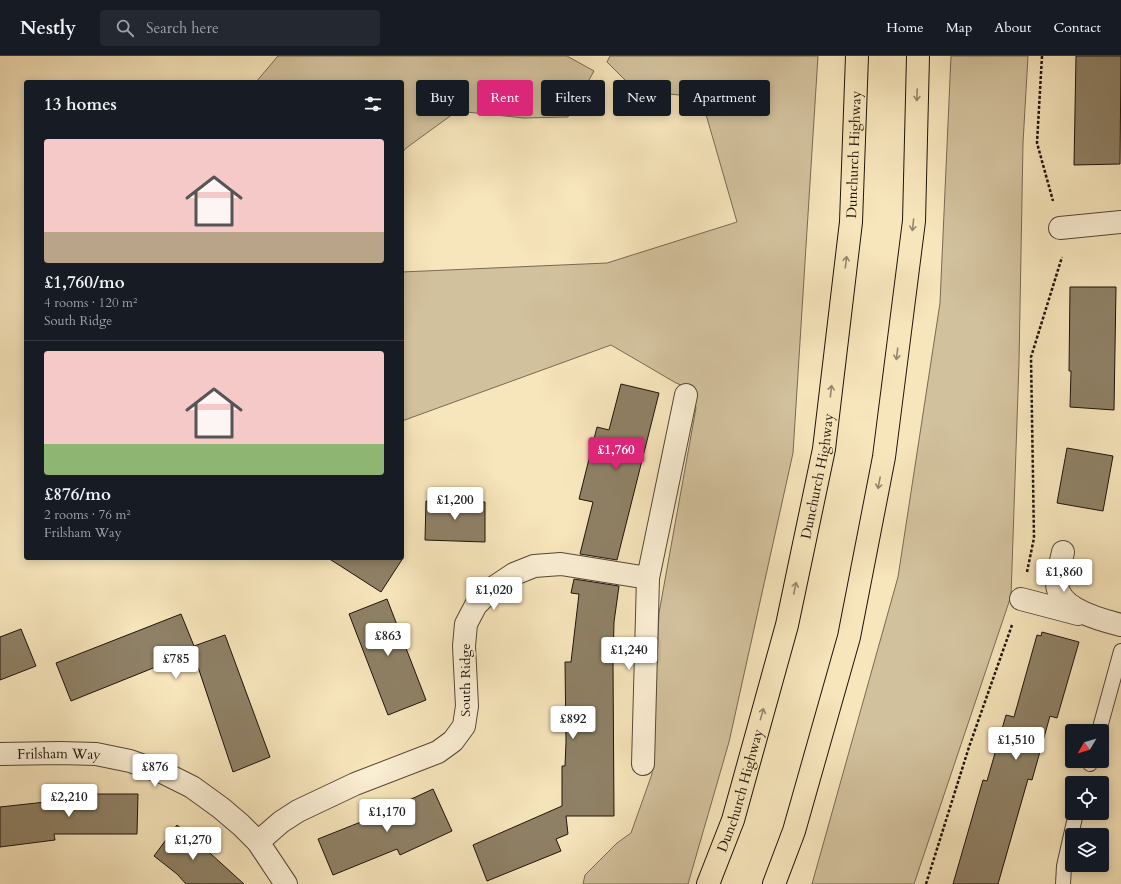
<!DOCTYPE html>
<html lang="en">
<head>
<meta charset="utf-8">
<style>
	body { margin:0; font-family:Cardo,serif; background:#242831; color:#f1f3f6; height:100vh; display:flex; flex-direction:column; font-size:15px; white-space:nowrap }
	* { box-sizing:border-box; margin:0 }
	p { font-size:13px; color:#9ea1a6 }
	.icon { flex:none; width:22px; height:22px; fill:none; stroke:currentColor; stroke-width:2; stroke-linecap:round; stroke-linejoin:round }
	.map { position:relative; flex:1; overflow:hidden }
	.details { position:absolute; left:24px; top:24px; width:380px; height:480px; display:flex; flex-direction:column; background:#171b24; border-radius:4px; box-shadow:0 2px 10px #0003 }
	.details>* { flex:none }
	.top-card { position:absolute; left:416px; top:24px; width:380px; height:36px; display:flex; gap:8px }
	.needle { width:26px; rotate:232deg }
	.buttons { position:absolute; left:1065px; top:668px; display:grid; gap:8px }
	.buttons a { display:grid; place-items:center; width:44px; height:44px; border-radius:4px; background:#171b24; box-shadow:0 2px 10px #0003; font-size:20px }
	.price { position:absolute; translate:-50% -34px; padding:0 9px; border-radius:4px; background:#fff; color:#222; font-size:13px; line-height:26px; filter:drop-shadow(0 1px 2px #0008) }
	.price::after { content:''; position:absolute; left:50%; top:24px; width:12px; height:9px; margin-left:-6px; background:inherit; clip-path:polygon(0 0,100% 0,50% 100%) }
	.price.active { background:#db2777; color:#fff }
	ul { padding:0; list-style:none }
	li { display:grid; align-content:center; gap:8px; height:212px; padding:0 20px }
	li+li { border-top:1px solid #363941 }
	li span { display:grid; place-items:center; height:124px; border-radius:4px; color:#555 }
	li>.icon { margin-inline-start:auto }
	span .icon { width:72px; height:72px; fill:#fffc; stroke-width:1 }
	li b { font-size:17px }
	h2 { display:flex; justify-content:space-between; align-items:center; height:48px; padding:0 20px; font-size:17px }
	.tag { padding:0 14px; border-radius:4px; background:#171b24; box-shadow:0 2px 10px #0003; font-size:14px; line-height:36px }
	.tag.active { background:#db2777; color:#fff }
	header { display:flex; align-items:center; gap:24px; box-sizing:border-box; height:56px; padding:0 20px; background:#171b24; border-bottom:1px solid #363941 }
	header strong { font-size:19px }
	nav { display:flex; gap:22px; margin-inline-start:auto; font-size:14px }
	.search { width:280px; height:36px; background:#242831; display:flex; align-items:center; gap:10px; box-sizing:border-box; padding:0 14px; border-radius:4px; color:#9ea1a6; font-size:15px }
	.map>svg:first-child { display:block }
	.green { fill:#d2c19d; stroke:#786a54 }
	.building { fill:#8f8166; stroke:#1e140a }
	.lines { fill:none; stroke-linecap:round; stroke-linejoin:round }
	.lane-casing { stroke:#544836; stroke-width:16 }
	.street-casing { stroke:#544836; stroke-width:24 }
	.highway-casing { stroke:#1e140a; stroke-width:24 }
	.path { stroke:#1e140a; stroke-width:2.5; stroke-dasharray:3 2; stroke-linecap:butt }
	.lane { stroke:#faeed3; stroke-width:14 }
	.street { stroke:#faeed3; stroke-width:22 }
	.highway { stroke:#f7e5bb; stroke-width:22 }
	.oneway { stroke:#95876b }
	.labels { text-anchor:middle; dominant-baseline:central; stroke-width:3.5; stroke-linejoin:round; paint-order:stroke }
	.street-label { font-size:14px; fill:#1e140a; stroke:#faeed3 }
</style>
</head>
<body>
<header>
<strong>Nestly</strong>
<div class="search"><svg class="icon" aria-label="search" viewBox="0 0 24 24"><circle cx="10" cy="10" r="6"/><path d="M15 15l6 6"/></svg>Search here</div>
<nav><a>Home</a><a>Map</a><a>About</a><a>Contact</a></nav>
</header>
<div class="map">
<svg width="1121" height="828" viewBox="0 0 1121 828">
	<rect width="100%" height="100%" fill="#f7e5bb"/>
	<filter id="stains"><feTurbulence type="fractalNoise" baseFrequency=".005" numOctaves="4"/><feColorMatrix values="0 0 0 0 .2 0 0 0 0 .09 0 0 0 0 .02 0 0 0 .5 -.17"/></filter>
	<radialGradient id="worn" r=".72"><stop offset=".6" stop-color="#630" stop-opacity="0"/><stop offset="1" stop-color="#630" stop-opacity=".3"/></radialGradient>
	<g class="green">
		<polygon points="278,0 567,0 594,15 568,61 524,62 457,55 405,93 402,98 402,26 256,26"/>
		<polygon points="610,0 818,0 793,397 729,686 688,828 583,828 585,819 617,787 631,777 652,718 659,557 696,352 691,333 676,327 611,289 402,365 402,216 607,207 737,166 701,41 636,35 607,6"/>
		<polygon points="951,0 1028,0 1023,87 1019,307 1011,540 914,828 812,828 898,521 940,247"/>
	</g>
	<g class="building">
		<polygon points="1076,0 1121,0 1120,108 1074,109"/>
		<polygon points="1070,231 1116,231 1114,354 1070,351 1071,315 1069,315"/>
		<polygon points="621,328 659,337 617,504 580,498 593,446 579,443 597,371 609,374"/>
		<polygon points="1067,392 1113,400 1103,455 1057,447"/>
		<polygon points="426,445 485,446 485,486 425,484"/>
		<polygon points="328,502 403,502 381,536"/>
		<polygon points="574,523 619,530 614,566 613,606 614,760 566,760 568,778 556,783 561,795 487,825 473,789 562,750 562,710 565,710 566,686 565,606 571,606 579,538 571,537"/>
		<polygon points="387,543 426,644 388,659 349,558"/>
		<polygon points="181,558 194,590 225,579 270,701 233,716 193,596 71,645 56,607"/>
		<polygon points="21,573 36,610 0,624 0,581"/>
		<polygon points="1042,576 1079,586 1057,662 1050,660 1032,724 1028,723 998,828 953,828 983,724 987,725 1006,659 1014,661 1037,579 1041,580"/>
		<polygon points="433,733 452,775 400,799 397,793 333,819 318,783 381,758 381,757"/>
		<polygon points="73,738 138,738 137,778 54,778 55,784 0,791 0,751 73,743"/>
		<polygon points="177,769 200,788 244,828 186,828 177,818 154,800"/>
	</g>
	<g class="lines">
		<g class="lane-casing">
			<g id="lane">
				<polyline points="1099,675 1121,595"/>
				<polyline points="1090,708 1091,705"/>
				<polyline points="1063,828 1064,810 1076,757"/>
			</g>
		</g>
		<g class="street-casing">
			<g id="street">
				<polyline points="1060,172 1121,166"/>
				<path d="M1063,496C1061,506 1057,518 1057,527C1057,553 1101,564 1121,569"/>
				<polyline points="1021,543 1078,558"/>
				<path id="s1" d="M0,698L60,697L96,698L130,705L164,717L192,731L221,752L241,769L258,786L286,828"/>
				<polyline points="643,708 648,522"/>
				<polyline points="258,786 281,766 298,755 355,728 438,696 453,685 464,670 467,650 464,590 466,568 476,549 493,532 514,518 534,510 561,508 648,522 686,339"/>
			</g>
		</g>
		<g class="highway-casing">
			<g id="highway">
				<path id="s2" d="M708,828L733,764L787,569L824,393L851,166L857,0"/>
				<polyline points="774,828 794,775 849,581 884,401 914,165 918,0"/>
			</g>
		</g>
		<g class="path">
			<polyline points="1042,0 1037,87 1053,145"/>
			<polyline points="1027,516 1034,482 1031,301 1062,201"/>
			<polyline points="926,828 969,691 1012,569"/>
		</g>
		<use href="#lane" class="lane"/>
		<use href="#street" class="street"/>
		<use href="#highway" class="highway"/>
	</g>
	<defs><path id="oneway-shaft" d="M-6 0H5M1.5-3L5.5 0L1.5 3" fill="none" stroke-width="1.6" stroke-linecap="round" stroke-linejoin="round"/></defs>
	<g class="oneway">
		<use href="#oneway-shaft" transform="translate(917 39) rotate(92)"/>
		<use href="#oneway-shaft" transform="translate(913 169) rotate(96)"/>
		<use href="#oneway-shaft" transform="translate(846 206) rotate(-83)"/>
		<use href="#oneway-shaft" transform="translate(897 298) rotate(97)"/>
		<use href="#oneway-shaft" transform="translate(831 335) rotate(-83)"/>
		<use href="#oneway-shaft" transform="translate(879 427) rotate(101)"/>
		<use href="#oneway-shaft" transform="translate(795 532) rotate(-78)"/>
		<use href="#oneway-shaft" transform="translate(762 658) rotate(-74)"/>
	</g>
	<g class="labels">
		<g class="street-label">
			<text stroke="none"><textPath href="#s2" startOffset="747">Dunchurch Highway</textPath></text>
			<text stroke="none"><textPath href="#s2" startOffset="423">Dunchurch Highway</textPath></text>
			<text transform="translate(465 624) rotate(-90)">South Ridge</text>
			<text stroke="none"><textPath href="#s1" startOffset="59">Frilsham Way</textPath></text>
			<text stroke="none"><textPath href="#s2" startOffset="99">Dunchurch Highway</textPath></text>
		</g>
	</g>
	<rect width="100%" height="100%" filter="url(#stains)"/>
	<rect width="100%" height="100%" fill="url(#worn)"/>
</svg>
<div class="buttons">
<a><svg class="needle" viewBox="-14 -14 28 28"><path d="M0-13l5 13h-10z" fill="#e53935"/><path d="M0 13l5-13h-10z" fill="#9ea1a6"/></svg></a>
<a><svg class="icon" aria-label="locate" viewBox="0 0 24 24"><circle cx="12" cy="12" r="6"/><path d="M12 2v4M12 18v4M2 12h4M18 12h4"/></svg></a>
<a><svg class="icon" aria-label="layers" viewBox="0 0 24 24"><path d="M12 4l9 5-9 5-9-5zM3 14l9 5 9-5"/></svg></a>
</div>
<b class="price active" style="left:616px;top:415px">£1,760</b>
<b class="price" style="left:455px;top:465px">£1,200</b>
<b class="price" style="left:1064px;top:537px">£1,860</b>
<b class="price" style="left:494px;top:555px">£1,020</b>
<b class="price" style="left:388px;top:601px">£863</b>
<b class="price" style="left:629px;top:615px">£1,240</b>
<b class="price" style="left:176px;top:624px">£785</b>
<b class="price" style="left:573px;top:684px">£892</b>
<b class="price" style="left:1016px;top:705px">£1,510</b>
<b class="price" style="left:155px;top:732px">£876</b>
<b class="price" style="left:69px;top:762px">£2,210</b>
<b class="price" style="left:387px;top:777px">£1,170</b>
<b class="price" style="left:193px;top:805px">£1,270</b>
<div class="top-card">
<a class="tag">Buy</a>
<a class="tag active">Rent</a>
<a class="tag">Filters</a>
<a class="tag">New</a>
<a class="tag">Apartment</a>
</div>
<section class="details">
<h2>13 homes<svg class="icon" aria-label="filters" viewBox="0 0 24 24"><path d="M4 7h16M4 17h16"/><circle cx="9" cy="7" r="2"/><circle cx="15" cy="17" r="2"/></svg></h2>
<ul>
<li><span style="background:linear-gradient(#f6c9c9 75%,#b9a48a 0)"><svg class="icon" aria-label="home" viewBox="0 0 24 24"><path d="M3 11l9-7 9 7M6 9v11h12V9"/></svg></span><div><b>£1,760/mo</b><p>4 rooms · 120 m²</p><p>South Ridge</p></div></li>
<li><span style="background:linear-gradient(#f6c9c9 75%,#8fb573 0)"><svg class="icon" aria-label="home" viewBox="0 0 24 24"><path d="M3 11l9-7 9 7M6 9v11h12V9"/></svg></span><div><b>£876/mo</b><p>2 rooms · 76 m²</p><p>Frilsham Way</p></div></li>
</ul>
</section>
</div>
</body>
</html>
